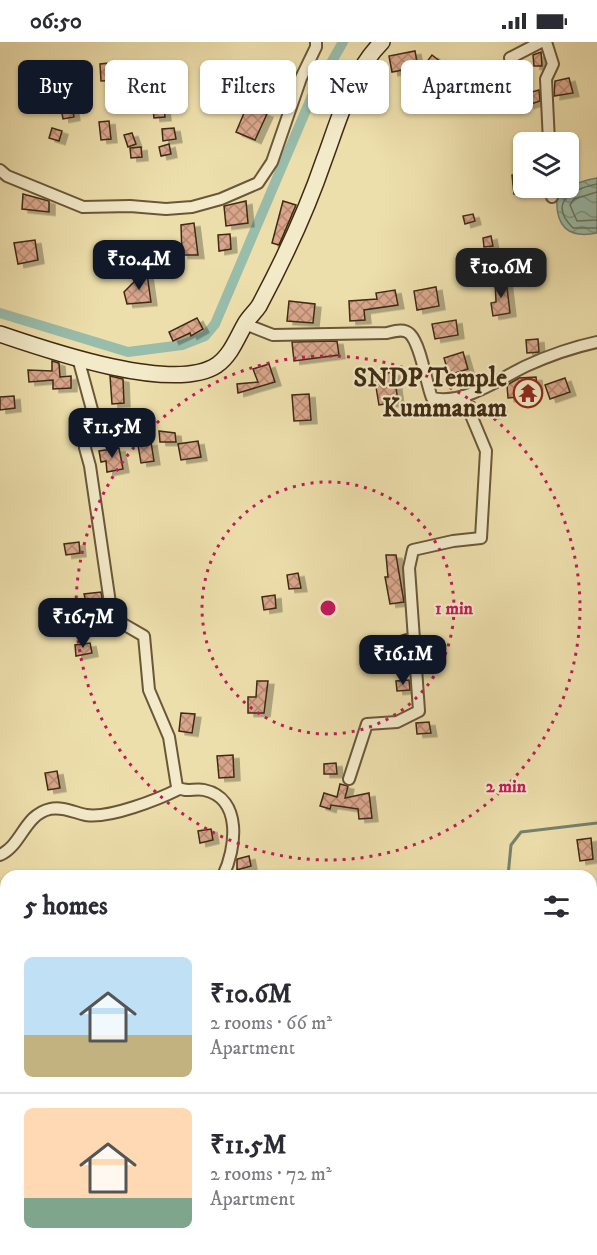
<!DOCTYPE html>
<html lang="en">
<head>
<meta charset="utf-8">
<style>
	body { margin:0; font-family:"IM FELL DW Pica",serif; background:#f2f2f3; color:#2b2b33; height:100vh; display:flex; flex-direction:column; font-size:22px; white-space:nowrap }
	* { box-sizing:border-box; margin:0 }
	p { font-size:20px; color:#7c7c81 }
	.icon { flex:none; width:33px; height:33px; fill:none; stroke:currentColor; stroke-width:2; stroke-linecap:round; stroke-linejoin:round }
	.map { position:relative; flex:1; overflow:hidden }
	.panel { position:absolute; left:0px; top:828px; width:597px; height:386px; display:flex; flex-direction:column; background:#fff; border-radius:18px 18px 0 0; box-shadow:0 2px 4px #0004 }
	.panel>* { flex:none }
	.top-card { position:absolute; left:18px; top:18px; width:561px; height:54px; display:flex; gap:12px }
	.controls { position:absolute; left:513px; top:90px; display:grid; gap:12px }
	.controls a { display:grid; place-items:center; width:66px; height:66px; border-radius:9px; background:#fff; box-shadow:0 2px 4px #0004; font-size:30px }
	.price { position:absolute; translate:-50% -51px; padding:0 14px; border-radius:12px; background:#111827; color:#fff; font-size:20px; line-height:39px; filter:drop-shadow(0 2px 3px #0008) }
	.price::after { content:''; position:absolute; left:50%; top:36px; width:18px; height:14px; margin-left:-9px; background:inherit; clip-path:polygon(0 0,100% 0,50% 100%) }
	.price.active { background:#222; color:#fff }
	ul { padding:0; list-style:none }
	li { display:flex; align-items:center; gap:18px; height:150px; padding:0 24px }
	li+li { border-top:2px solid #e1e1e2 }
	li span { display:grid; place-items:center; flex:none; width:168px; height:120px; border-radius:9px; color:#555 }
	li>.icon { margin-inline-start:auto }
	span .icon { width:72px; height:72px; fill:#fffc; stroke-width:1 }
	li b { font-size:26px }
	h2 { display:flex; justify-content:space-between; align-items:center; height:72px; padding:0 24px; font-size:26px }
	.pill { padding:0 21px; border-radius:9px; background:#fff; box-shadow:0 2px 4px #0004; font-size:21px; line-height:54px }
	.pill.active { background:#111827; color:#fff }
	.status { display:flex; justify-content:space-between; align-items:center; height:42px; padding:0 30px; background:#fff; direction:ltr }
	.status svg { height:16px; fill:currentColor }
	.map>svg:first-child { display:block }
	.water { fill:url(#water-waves); stroke:#75826e; stroke-width:1.5 }
	.lines { fill:none; stroke-linecap:round; stroke-linejoin:round }
	.shore { stroke:#6c745f; stroke-width:1.5 }
	.stream { stroke:#75826e; stroke-width:3 }
	.canal { stroke:#99bdab; stroke-width:10 }
	.building { fill:url(#building-cross-hatch); stroke:#3f2a13; stroke-width:1.5; filter:url(#shadow) }
	.minor-casing { stroke:#6a5739; stroke-width:14 }
	.secondary-casing { stroke:#3f2a13; stroke-width:18 }
	.minor { stroke:#f3eac9; stroke-width:10 }
	.secondary { stroke:#f3eac9; stroke-width:15 }
	.ring { fill:none; stroke:#c2185b; stroke-width:3; stroke-dasharray:3 6 }
	.labels { text-anchor:middle; dominant-baseline:central; stroke-width:4.5; stroke-linejoin:round; paint-order:stroke }
	.poi-label { font-size:26px; font-weight:bold; fill:#3f2a13; stroke:#f3eac9; text-anchor:end }
	.centre { fill:#c2185b; stroke:#f3eac9; stroke-width:3 }
	.ring-label { font-size:18px; text-anchor:middle; font-weight:bold; fill:#c2185b; stroke:#f3eac9; stroke-width:4.5; stroke-linejoin:round; paint-order:stroke }
</style>
</head>
<body>
<div class="status"><b>06:50</b><svg viewBox="0 0 49 12"><path d="M0 12V9h3v3zM5 12V6h3v6zM10 12V3h3v9zM15 12V0h3v12zM26 1h20v11H26zM47 4h2v5h-2z"/></svg></div>
<div class="map">
<svg width="597" height="1213" viewBox="0 0 597 1213">
	<defs>
		<pattern id="water-waves" width="16" height="10" patternUnits="userSpaceOnUse" patternTransform="scale(1.5)"><rect width="16" height="10" fill="#99bdab"/><path d="M0 5q4-4 8 0t8 0" fill="none" stroke="#7e9a8a"/></pattern>
		<pattern id="building-cross-hatch" width="8" height="8" patternUnits="userSpaceOnUse" patternTransform="scale(1.5)"><rect width="8" height="8" fill="#d9a68b"/><path d="M0 0l8 8M0 8l8-8" fill="none" stroke="#b18770"/></pattern>
		<filter id="shadow"><feDropShadow dx="6" dy="3.5" stdDeviation="0" flood-color="#0004"/></filter>
	</defs>
	<rect width="100%" height="100%" fill="#eddfac"/>
	<filter id="stains"><feTurbulence type="fractalNoise" baseFrequency=".00333" numOctaves="4"/><feColorMatrix values="0 0 0 0 .2 0 0 0 0 .09 0 0 0 0 .02 0 0 0 .5 -.17"/></filter>
	<radialGradient id="worn" r=".72"><stop offset=".6" stop-color="#630" stop-opacity="0"/><stop offset="1" stop-color="#630" stop-opacity=".3"/></radialGradient>
	<path class="water" d="M597,136V191C568,197 555,184 557,155C569,143 581,139 597,136Z"/>
	<g class="lines">
		<g class="shore">
			<path d="M597,142C573,147 547,160 573,186H597"/>
			<polyline points="597,150 574,157 570,163 577,179 597,178"/>
		</g>
		<g class="stream">
			<polyline points="508,834 511,803 521,790 597,781"/>
			<polyline points="0,894 6,899"/>
		</g>
		<g class="canal">
			<polyline points="0,271 128,310 182,303 205,294 215,282 312,54 343,0"/>
			<polyline points="154,1213 154,1208"/>
		</g>
	</g>
	<g class="building">
		<polygon points="415,9 418,25 392,30 389,14"/>
		<polygon points="541,10 542,24 534,24 533,13"/>
		<polygon points="432,13 472,44 459,61 419,30"/>
		<polygon points="120,20 121,38 101,39 100,22"/>
		<polygon points="569,36 573,51 554,54 555,39"/>
		<polygon points="539,48 540,59 528,63 525,52"/>
		<polygon points="326,51 336,53 334,61 324,60"/>
		<polygon points="72,64 74,75 63,77 61,66"/>
		<polygon points="247,64 267,72 255,98 236,90"/>
		<polygon points="164,66 165,75 154,76 153,67"/>
		<polygon points="109,79 111,97 101,98 99,80"/>
		<polygon points="52,86 62,89 59,99 49,96"/>
		<polygon points="174,86 176,97 163,99 162,87"/>
		<polygon points="132,91 136,102 128,105 124,93"/>
		<polygon points="169,102 171,112 161,114 159,105"/>
		<polygon points="141,105 142,115 131,116 130,106"/>
		<polygon points="524,131 524,151 514,152 512,133"/>
		<polygon points="23,152 49,159 49,170 22,167"/>
		<polygon points="246,159 248,181 226,184 224,164"/>
		<polygon points="283,159 296,163 279,203 272,201"/>
		<polygon points="473,172 475,179 465,182 463,174"/>
		<polygon points="194,181 198,213 182,213 181,183"/>
		<polygon points="230,192 231,207 219,209 218,193"/>
		<polygon points="491,194 493,204 484,205 483,196"/>
		<polygon points="35,198 38,218 18,222 14,201"/>
		<polygon points="531,219 534,232 517,235 514,222"/>
		<polygon points="147,232 151,260 127,262 124,250 141,233"/>
		<polygon points="506,237 510,271 493,274 491,261 496,260 495,238"/>
		<polygon points="436,245 439,264 417,268 414,249"/>
		<polygon points="395,248 398,263 364,268 365,278 350,279 349,259 377,257 376,251"/>
		<polygon points="289,259 315,262 313,281 287,279"/>
		<polygon points="197,276 203,287 191,294 190,291 173,299 169,290"/>
		<polygon points="456,278 458,293 435,297 432,282"/>
		<polygon points="538,297 539,310 527,311 526,298"/>
		<polygon points="337,299 339,313 294,319 292,300"/>
		<polygon points="463,310 468,327 449,333 444,316"/>
		<polygon points="52,319 59,321 60,335 71,334 71,346 53,347 53,338 29,340 28,328 52,329"/>
		<polygon points="269,322 275,340 238,351 237,342 258,340 253,327"/>
		<polygon points="394,330 398,360 379,363 374,333"/>
		<polygon points="110,334 123,337 124,361 112,362"/>
		<polygon points="536,335 537,344 529,345 530,354 508,356 507,343 519,336"/>
		<polygon points="565,336 570,350 550,357 545,343"/>
		<polygon points="309,352 311,378 294,379 292,353"/>
		<polygon points="14,354 15,366 0,368 0,355"/>
		<polygon points="500,361 502,371 492,373 490,363"/>
		<polygon points="159,389 175,391 176,400 160,400"/>
		<polygon points="198,399 201,415 181,418 178,402"/>
		<polygon points="151,400 154,419 141,421 138,403"/>
		<polygon points="119,406 123,427 107,430 106,419 101,420 99,409"/>
		<polygon points="79,500 80,511 66,513 64,502"/>
		<polygon points="386,513 396,513 404,560 390,562 385,535 388,535"/>
		<polygon points="298,531 301,546 289,547 287,533"/>
		<polygon points="101,550 106,578 91,580 84,552"/>
		<polygon points="275,553 276,566 264,568 262,555"/>
		<polygon points="406,592 407,603 401,604 399,594"/>
		<polygon points="90,601 92,611 76,614 75,603"/>
		<polygon points="409,638 410,648 397,649 396,639"/>
		<polygon points="257,639 268,639 264,671 248,671 248,655 256,655"/>
		<polygon points="181,671 195,672 192,691 179,689"/>
		<polygon points="429,680 431,691 417,692 416,681"/>
		<polygon points="233,713 234,735 219,736 217,714"/>
		<polygon points="336,721 337,732 324,732 324,722"/>
		<polygon points="57,729 60,746 48,748 45,731"/>
		<polygon points="340,742 348,744 345,756 369,751 372,776 359,777 358,767 331,763 330,767 320,764 324,751 337,755"/>
		<polygon points="211,787 213,798 200,801 198,789"/>
		<polygon points="591,796 593,817 580,819 577,798"/>
		<polygon points="249,814 251,824 237,828 237,817"/>
	</g>
	<g class="lines">
		<g class="minor-casing">
			<g id="minor">
				<polyline points="546,0 553,22 546,37 549,100"/>
				<polyline points="510,16 541,0"/>
				<polyline points="0,128 7,134 83,165 130,164 166,167 192,165 221,157 258,141 272,120 301,36 316,5 316,0"/>
				<polyline points="552,155 555,146"/>
				<path d="M245,282L273,293L387,291C395,289 404,286 410,292C421,303 426,341 432,356C464,363 497,338 526,324C548,314 574,305 597,300"/>
				<path d="M78,316L97,386L95,394L86,400L85,406L90,424L110,561L118,579L144,594L149,648L169,695L177,745C186,751 194,746 204,748C243,756 236,807 223,834"/>
				<polyline points="349,737 367,682 397,680 419,669 409,526 413,508 453,499 481,496 486,409 463,354"/>
				<path d="M0,813C22,803 24,773 50,767C63,764 75,771 86,773C109,777 159,757 179,747"/>
				<polyline points="0,1127 6,1128"/>
				<polyline points="591,1191 597,1195"/>
				<polyline points="135,1208 136,1213"/>
				<polyline points="261,1213 270,1208"/>
			</g>
		</g>
		<g class="secondary-casing">
			<path id="secondary" d="M0,292C47,308 174,352 217,323C231,313 237,296 245,282C249,275 255,270 259,264C284,217 307,168 324,118C339,78 351,31 382,0"/>
		</g>
		<use href="#minor" class="minor"/>
		<use href="#secondary" class="secondary"/>
	</g>
	<g class="ring">
		<circle cx="328" cy="566" r="126"/>
		<circle cx="328" cy="566" r="252"/>
	</g>
	<defs>
		<g id="temple-ring" transform="scale(1.5)"><circle r="9.5" fill="#f3eac9" stroke="#8f2418" stroke-width="1.5"/><path d="M0-6L5-2H3V0L6.5 2.5H4V6H1.5V3h-3V6H-4V2.5H-6.5L-3 0V-2H-5Z" fill="#8f2418"/></g>
	</defs>
	<g fill-rule="evenodd">
		<use href="#temple-ring" x="528" y="351"/>
	</g>
	<g class="labels">
		<g class="poi-label">
			<text x="507" y="336">SNDP Temple<tspan x="507" dy="30">Kummanam</tspan></text>
		</g>
	</g>
	<circle cx="328" cy="566" r="9" class="centre"/>
	<g class="ring-label">
		<text x="454" y="572">1 min</text>
		<text x="506" y="750">2 min</text>
	</g>
	<rect width="100%" height="100%" filter="url(#stains)"/>
	<rect width="100%" height="100%" fill="url(#worn)"/>
</svg>
<div class="controls">
<a><svg class="icon" aria-label="layers" viewBox="0 0 24 24"><path d="M12 4l9 5-9 5-9-5zM3 14l9 5 9-5"/></svg></a>
</div>
<b class="price" style="left:139px;top:249px">₹10.4M</b>
<b class="price active" style="left:501px;top:257px">₹10.6M</b>
<b class="price" style="left:112px;top:417px">₹11.5M</b>
<b class="price" style="left:83px;top:607px">₹16.7M</b>
<b class="price" style="left:403px;top:644px">₹16.1M</b>
<div class="top-card">
<a class="pill active">Buy</a>
<a class="pill">Rent</a>
<a class="pill">Filters</a>
<a class="pill">New</a>
<a class="pill">Apartment</a>
</div>
<section class="panel">
<h2>5 homes<svg class="icon" aria-label="filters" viewBox="0 0 24 24"><path d="M4 7h16M4 17h16"/><circle cx="9" cy="7" r="2"/><circle cx="15" cy="17" r="2"/></svg></h2>
<ul>
<li><span style="background:linear-gradient(#bfe0f5 65%,#c2b280 0)"><svg class="icon" aria-label="home" viewBox="0 0 24 24"><path d="M3 11l9-7 9 7M6 9v11h12V9"/></svg></span><div><b>₹10.6M</b><p>2 rooms · 66 m²</p><p>Apartment</p></div></li>
<li><span style="background:linear-gradient(#ffd9b3 75%,#7fa58c 0)"><svg class="icon" aria-label="home" viewBox="0 0 24 24"><path d="M3 11l9-7 9 7M6 9v11h12V9"/></svg></span><div><b>₹11.5M</b><p>2 rooms · 72 m²</p><p>Apartment</p></div></li>
</ul>
</section>
</div>
</body>
</html>
